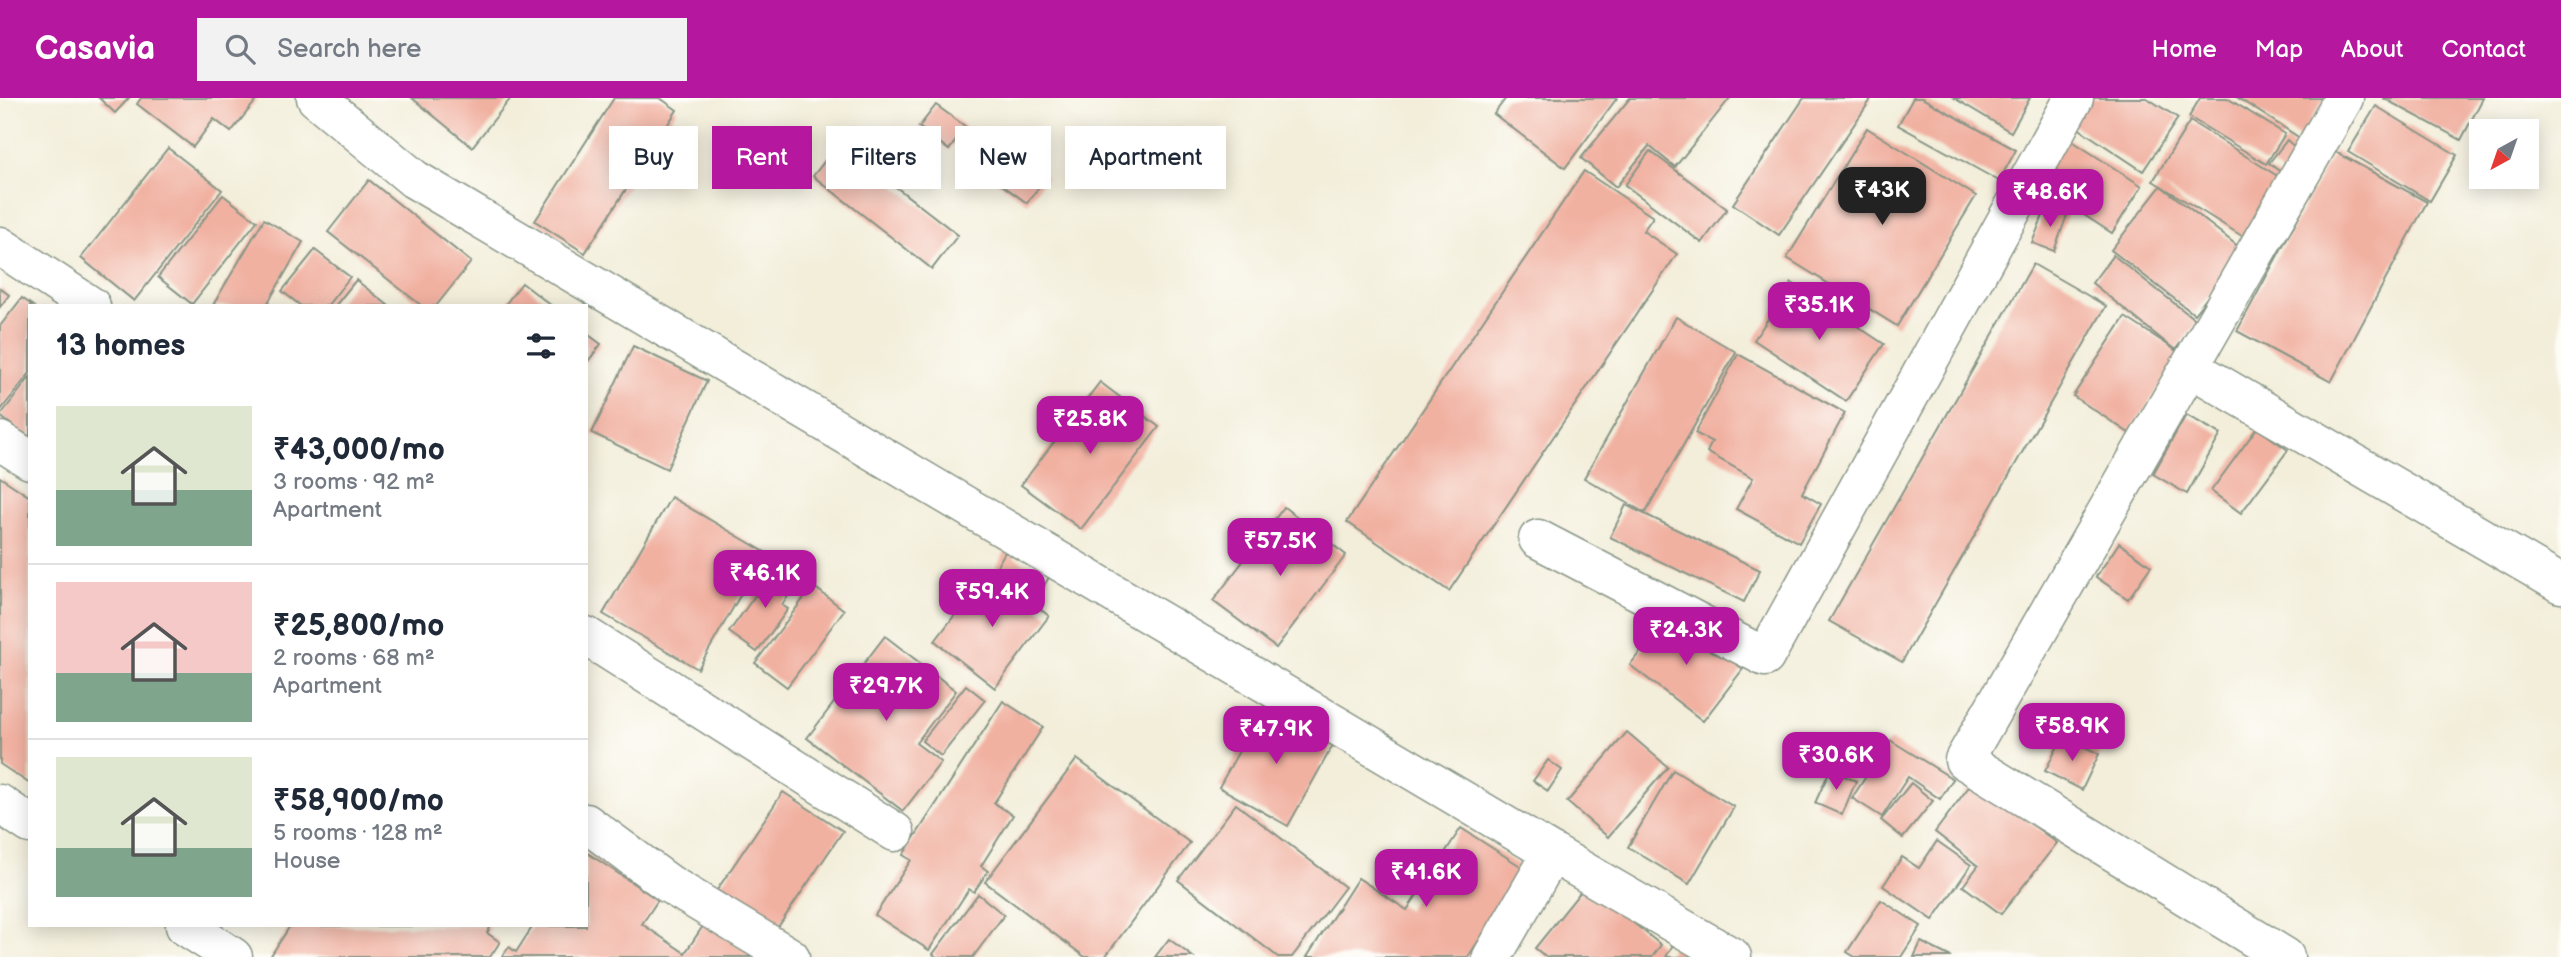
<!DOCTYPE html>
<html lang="en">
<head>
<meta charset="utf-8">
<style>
	body { margin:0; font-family:"Balsamiq Sans",sans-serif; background:#f2f2f3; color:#1f2937; height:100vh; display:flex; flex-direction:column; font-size:26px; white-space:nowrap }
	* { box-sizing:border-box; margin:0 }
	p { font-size:23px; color:#747a83 }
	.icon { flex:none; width:38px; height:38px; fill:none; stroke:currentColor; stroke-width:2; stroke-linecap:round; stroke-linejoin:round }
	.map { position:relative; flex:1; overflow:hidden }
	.panel { position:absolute; left:28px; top:206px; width:560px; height:623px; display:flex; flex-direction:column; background:#fff; border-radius:0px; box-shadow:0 4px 18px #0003 }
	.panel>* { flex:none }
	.guide { position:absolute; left:609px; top:28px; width:665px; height:63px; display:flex; gap:14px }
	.needle { width:46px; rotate:220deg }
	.controls { position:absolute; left:2469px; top:21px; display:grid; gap:14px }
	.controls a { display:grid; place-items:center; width:70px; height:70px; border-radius:0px; background:#fff; box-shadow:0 4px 18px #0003; font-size:35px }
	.price { position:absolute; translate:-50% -60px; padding:0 16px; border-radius:14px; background:#b5179e; color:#fff; font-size:23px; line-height:46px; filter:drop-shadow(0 2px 4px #0008) }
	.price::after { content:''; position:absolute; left:50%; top:42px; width:21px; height:16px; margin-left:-10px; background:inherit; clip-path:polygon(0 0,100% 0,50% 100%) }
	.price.active { background:#222; color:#fff }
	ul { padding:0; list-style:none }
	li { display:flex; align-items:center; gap:21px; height:175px; padding:0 28px }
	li+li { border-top:2px solid #e0e1e3 }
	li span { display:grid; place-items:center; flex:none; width:196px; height:140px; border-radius:0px; color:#555 }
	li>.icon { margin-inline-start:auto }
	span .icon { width:84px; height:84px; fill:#fffc; stroke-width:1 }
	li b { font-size:30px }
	h2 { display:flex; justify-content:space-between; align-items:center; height:84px; padding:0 28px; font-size:30px }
	.tag { padding:0 24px; border-radius:0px; background:#fff; box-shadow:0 4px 18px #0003; font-size:24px; line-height:63px }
	.tag.active { background:#b5179e; color:#fff }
	header { display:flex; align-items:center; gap:42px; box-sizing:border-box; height:98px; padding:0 35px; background:#b5179e; color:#fff }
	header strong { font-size:33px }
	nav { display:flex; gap:38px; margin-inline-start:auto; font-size:24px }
	.search { width:490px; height:63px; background:#f2f2f3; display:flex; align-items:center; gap:18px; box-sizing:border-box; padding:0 24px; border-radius:0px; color:#747a83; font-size:26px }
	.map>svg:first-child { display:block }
	.building { fill:#f1b1a1 }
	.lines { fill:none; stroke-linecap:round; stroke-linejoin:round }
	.street-casing { stroke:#899687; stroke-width:41 }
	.street { stroke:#fff; stroke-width:38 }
</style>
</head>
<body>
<header>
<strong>Casavia</strong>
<div class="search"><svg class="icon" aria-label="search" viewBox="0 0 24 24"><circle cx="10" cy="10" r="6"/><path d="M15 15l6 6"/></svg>Search here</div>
<nav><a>Home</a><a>Map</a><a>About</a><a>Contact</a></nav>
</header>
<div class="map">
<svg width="2561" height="859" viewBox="0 0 2561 859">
	<rect width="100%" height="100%" fill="#fdfcf7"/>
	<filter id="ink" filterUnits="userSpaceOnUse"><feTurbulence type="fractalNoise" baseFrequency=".0143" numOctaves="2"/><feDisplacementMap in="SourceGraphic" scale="14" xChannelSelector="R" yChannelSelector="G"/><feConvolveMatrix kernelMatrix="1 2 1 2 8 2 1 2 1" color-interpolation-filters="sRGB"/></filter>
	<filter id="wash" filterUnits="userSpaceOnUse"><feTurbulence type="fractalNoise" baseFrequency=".00686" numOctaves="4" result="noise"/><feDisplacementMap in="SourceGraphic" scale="28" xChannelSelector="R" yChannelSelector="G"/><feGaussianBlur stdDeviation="1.57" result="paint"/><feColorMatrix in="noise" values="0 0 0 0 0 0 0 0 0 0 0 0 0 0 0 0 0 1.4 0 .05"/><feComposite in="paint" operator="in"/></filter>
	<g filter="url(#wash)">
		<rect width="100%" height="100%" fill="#f3eeda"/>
		<g id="blocks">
			<g class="building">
				<polygon points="99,0 129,0 115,15"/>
				<polygon points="141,0 258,0 231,34 214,21 193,49 137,6"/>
				<polygon points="412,0 511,0 472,49"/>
				<polygon points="614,0 660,0 677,12 585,155 535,123"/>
				<polygon points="1506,0 1617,0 1565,70 1494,16"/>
				<polygon points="1630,0 1730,0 1675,69 1649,48 1616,89 1581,60"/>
				<polygon points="1804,0 1872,0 1779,137 1733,106"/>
				<polygon points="1913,0 1922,0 2016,52 1999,83 1898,27"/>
				<polygon points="1954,0 2030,0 2011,34"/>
				<polygon points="2080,0 2147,0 2178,20 2143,73 2066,22"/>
				<polygon points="2200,0 2227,0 2285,36 2266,66 2189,19"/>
				<polygon points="2238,0 2325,0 2300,40"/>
				<polygon points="2383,0 2483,0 2461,42"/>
				<polygon points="936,7 966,29 949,52 919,29"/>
				<polygon points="2376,8 2457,57 2430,103 2348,54"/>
				<polygon points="2190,23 2279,79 2242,138 2153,83"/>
				<polygon points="977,30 1046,79 1027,105 959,56"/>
				<polygon points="1867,30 1976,98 1897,228 1787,160"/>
				<polygon points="2066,39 2142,88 2112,135 2036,86"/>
				<polygon points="2287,42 2300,54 2283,76 2269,65"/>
				<polygon points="839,45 958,137 932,171 813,78"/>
				<polygon points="168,50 222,92 134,203 81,160"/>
				<polygon points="1650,53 1727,111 1702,145 1625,87"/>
				<polygon points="2334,53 2427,104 2331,284 2237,233"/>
				<polygon points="1584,73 1653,119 1643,133 1677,156 1449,493 1347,424"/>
				<polygon points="369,82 471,164 436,208 422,208 328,134"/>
				<polygon points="2161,88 2244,153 2194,216 2111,152"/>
				<polygon points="223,97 257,123 192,206 158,179"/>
				<polygon points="2046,110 2067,117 2054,153 2032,145"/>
				<polygon points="264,121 303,144 266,208 215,208 213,207"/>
				<polygon points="315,152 350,179 327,208 301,208 282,193"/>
				<polygon points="2113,157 2198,224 2175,252 2092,185"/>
				<polygon points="2033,166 2106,208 1902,564 1829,523"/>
				<polygon points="356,182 389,208 335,208"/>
				<polygon points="522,185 552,208 504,208"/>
				<polygon points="1792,185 1884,246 1846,303 1754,242"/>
				<polygon points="0,190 9,197 0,209"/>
				<polygon points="22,200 33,208 30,208 30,275 0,313 0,228"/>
				<polygon points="1676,219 1736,254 1645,415 1584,380"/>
				<polygon points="2125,219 2182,256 2129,335 2073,298"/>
				<polygon points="586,235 601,246 586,266"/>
				<polygon points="633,248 707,283 667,371 592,335"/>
				<polygon points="1738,256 1845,315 1802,395 1821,406 1799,445 1736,411 1753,380 1707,354 1712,344 1695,335"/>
				<polygon points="30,279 30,341 0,318"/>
				<polygon points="1100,284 1159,329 1081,431 1021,387"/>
				<polygon points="2186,317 2221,336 2187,396 2153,376"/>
				<polygon points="2257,330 2288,352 2241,415 2211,393"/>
				<polygon points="0,379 30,399 30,686 0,666"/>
				<polygon points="671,399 765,454 698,571 603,516"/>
				<polygon points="1626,407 1760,472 1744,504 1610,439"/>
				<polygon points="1284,409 1346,457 1276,550 1213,503"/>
				<polygon points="2119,445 2151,468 2128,501 2096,479"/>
				<polygon points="1005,454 1049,479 1037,500 993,475"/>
				<polygon points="777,467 799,482 782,507 788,511 757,554 729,534"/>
				<polygon points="989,472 1049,518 995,590 935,543"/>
				<polygon points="813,488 844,512 787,589 755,565"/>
				<polygon points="1670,515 1743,571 1703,623 1630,567"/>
				<polygon points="885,538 956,593 916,645 941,664 903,713 807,640"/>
				<polygon points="966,587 985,602 941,658 922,643"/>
				<polygon points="1003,603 1043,629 994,705 1013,717 981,768 988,773 974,794 969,791 929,852 875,817 911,762 903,757"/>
				<polygon points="1264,608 1333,647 1288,728 1219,689"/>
				<polygon points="1627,634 1668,669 1608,739 1567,704"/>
				<polygon points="2063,638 2099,656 2082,692 2045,673"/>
				<polygon points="1890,642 1953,681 1940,701 1908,679 1882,719 1852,700"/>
				<polygon points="1077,661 1190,745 1105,859 1085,859 985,784"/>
				<polygon points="1548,662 1562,672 1548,693 1533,683"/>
				<polygon points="1673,672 1734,709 1689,786 1628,749"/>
				<polygon points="1830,672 1856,683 1842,717 1815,705"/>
				<polygon points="1974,682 2057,745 2001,816 1963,788 1978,768 1935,734"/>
				<polygon points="1911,685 1933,703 1903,740 1881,722"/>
				<polygon points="783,694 843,733 776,832 717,792"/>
				<polygon points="1236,706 1345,789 1292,859 1278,859 1178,782"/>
				<polygon points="1461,730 1525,771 1468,859 1307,859 1358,780 1407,812"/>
				<polygon points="1937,743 1971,767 1933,822 1883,788 1902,759 1919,770"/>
				<polygon points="586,754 658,802 642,826 685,855 705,825 755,859 502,859 509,849 516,854 533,828 586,828"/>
				<polygon points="1586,787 1661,847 1652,859 1546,859 1535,850"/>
				<polygon points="978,796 1004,817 973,859 936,859 933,856"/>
				<polygon points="1881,802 1921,828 1901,859 1855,859 1847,854"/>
				<polygon points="290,828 491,828 487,835 500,844 490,859 270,859"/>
				<polygon points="1169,841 1193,859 1155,859"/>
				<polygon points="1921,844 1951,859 1914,859"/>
				<polygon points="1674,845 1698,859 1666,859"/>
			</g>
		</g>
	</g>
	<g filter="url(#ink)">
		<use href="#blocks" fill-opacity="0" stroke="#899687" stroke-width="2"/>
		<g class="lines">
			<g class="street-casing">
				<g id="street">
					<polyline points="316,0 414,81 1552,755 1492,859"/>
					<polyline points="0,148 91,208"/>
					<polyline points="2191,270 2561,486"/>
					<polyline points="0,343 30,362"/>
					<polyline points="1538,441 1765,559 2074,0"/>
					<polyline points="586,538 895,734"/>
					<polyline points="0,706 30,726"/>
					<polyline points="586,725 669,786 790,859"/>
					<polyline points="1552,755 1732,859"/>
					<polyline points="185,828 233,859"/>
					<polyline points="2285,859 1964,662 2344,0"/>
				</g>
			</g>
			<use href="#street" class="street"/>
		</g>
	</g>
</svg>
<div class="controls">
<a><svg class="needle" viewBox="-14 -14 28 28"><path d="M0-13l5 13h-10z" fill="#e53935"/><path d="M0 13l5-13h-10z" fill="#747a83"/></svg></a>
</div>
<b class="price active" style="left:1882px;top:129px">₹43K</b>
<b class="price" style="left:2050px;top:131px">₹48.6K</b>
<b class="price" style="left:1819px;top:244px">₹35.1K</b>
<b class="price" style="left:1090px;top:358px">₹25.8K</b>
<b class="price" style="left:1280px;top:480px">₹57.5K</b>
<b class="price" style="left:765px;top:512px">₹46.1K</b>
<b class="price" style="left:992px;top:531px">₹59.4K</b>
<b class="price" style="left:1686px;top:569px">₹24.3K</b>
<b class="price" style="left:886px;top:625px">₹29.7K</b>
<b class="price" style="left:2072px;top:665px">₹58.9K</b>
<b class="price" style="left:1276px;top:668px">₹47.9K</b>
<b class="price" style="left:1836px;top:694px">₹30.6K</b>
<b class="price" style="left:1426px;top:811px">₹41.6K</b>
<div class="guide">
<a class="tag">Buy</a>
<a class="tag active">Rent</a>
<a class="tag">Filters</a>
<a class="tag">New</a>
<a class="tag">Apartment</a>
</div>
<section class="panel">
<h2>13 homes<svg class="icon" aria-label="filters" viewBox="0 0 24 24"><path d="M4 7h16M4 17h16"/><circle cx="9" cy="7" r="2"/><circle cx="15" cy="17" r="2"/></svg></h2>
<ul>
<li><span style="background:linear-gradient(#dfe7d0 60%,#7fa58c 0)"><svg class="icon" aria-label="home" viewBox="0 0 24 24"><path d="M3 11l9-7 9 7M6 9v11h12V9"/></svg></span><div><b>₹43,000/mo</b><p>3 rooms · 92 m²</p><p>Apartment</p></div></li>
<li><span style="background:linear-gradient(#f6c9c9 65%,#7fa58c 0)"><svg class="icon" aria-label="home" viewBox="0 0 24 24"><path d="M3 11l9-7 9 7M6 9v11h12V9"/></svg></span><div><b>₹25,800/mo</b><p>2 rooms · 68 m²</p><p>Apartment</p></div></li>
<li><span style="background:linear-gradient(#dfe7d0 65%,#7fa58c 0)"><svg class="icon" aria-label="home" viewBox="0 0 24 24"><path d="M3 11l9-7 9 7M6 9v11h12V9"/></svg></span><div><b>₹58,900/mo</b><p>5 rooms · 128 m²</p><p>House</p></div></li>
</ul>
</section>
</div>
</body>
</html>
